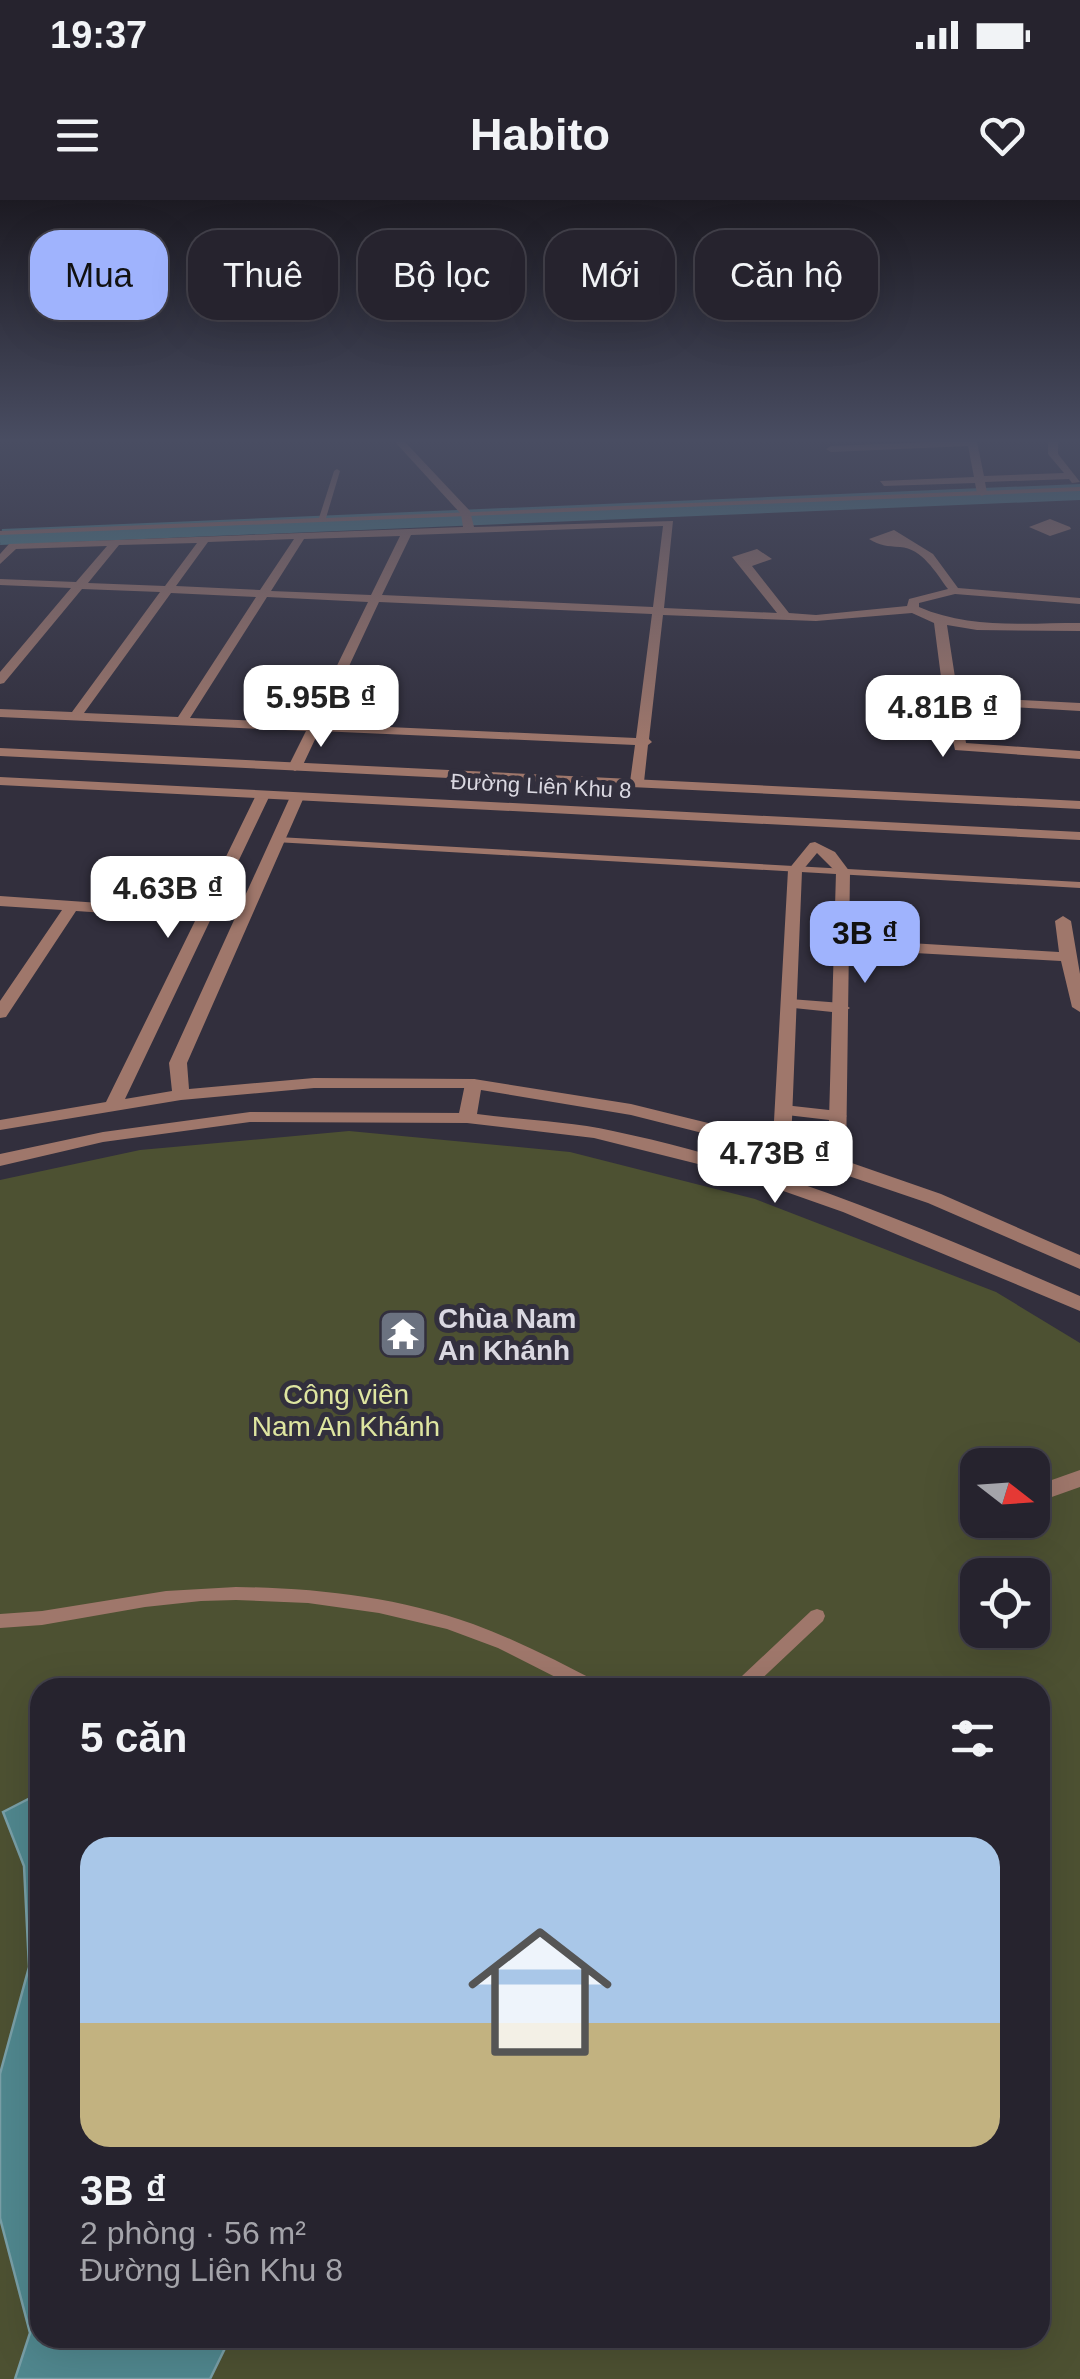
<!DOCTYPE html>
<html lang="vi">
<head>
<meta charset="utf-8">
<style>
	body { margin:0; font-family:Arial,sans-serif; background:#322f3a; color:#f1f3f6; height:100vh; display:flex; flex-direction:column; font-size:38px; white-space:nowrap }
	* { box-sizing:border-box; margin:0 }
	p { font-size:32px; color:#a4a4aa }
	.icon { flex:none; width:55px; height:55px; fill:none; stroke:currentColor; stroke-width:2; stroke-linecap:round; stroke-linejoin:round }
	.map { position:relative; flex:1; overflow:hidden }
	.drawer { position:absolute; left:30px; top:1478px; width:1020px; height:670px; display:flex; flex-direction:column; background:#26232e; border-radius:30px; box-shadow:0 10px 40px #0002,0 0 0 2px #42404a }
	.drawer>* { flex:none }
	.hud { position:absolute; left:30px; top:30px; width:1020px; height:90px; display:flex; gap:20px }
	.needle { width:65px; rotate:107deg }
	.controls { position:absolute; left:960px; top:1248px; display:grid; gap:20px }
	.controls a { display:grid; place-items:center; width:90px; height:90px; border-radius:20px; background:#26232e; box-shadow:0 10px 40px #0002,0 0 0 2px #42404a; font-size:50px }
	.price { position:absolute; translate:-50% -85px; padding:0 22px; border-radius:20px; background:#fff; color:#222; font-size:32px; line-height:65px; filter:drop-shadow(0 2px 5px #0008) }
	.price::after { content:''; position:absolute; left:50%; top:60px; width:30px; height:22px; margin-left:-15px; background:inherit; clip-path:polygon(0 0,100% 0,50% 100%) }
	.price.active { background:#9fb3fd; color:#111 }
	ul { padding:0; list-style:none }
	li { display:grid; align-content:center; gap:20px; height:530px; padding:0 50px }
	li+li { border-top:2px solid #42404a }
	li span { display:grid; place-items:center; height:310px; border-radius:30px; color:#555 }
	li>.icon { margin-inline-start:auto }
	span .icon { width:180px; height:180px; fill:#fffc; stroke-width:1 }
	li b { font-size:42px }
	h2 { display:flex; justify-content:space-between; align-items:center; height:120px; padding:0 50px; font-size:42px }
	.chip { padding:0 35px; border-radius:30px; background:#26232e; box-shadow:0 10px 40px #0002,0 0 0 2px #42404a; font-size:35px; line-height:90px }
	.chip.active { background:#9fb3fd; color:#111 }
	.status { display:flex; justify-content:space-between; align-items:center; height:70px; padding:0 50px; background:#26232e; direction:ltr }
	.status svg { height:28px; fill:currentColor }
	header { display:flex; justify-content:space-between; align-items:center; height:130px; padding:0 50px; background:#26232e; font-size:45px; font-weight:600 }
	.map>svg:first-child { display:block }
	.green { fill:#4d5132; fill-rule:evenodd }
	.water { fill:#50878e; stroke:#799fa7; stroke-width:2.5 }
	.lines { fill:none; stroke-linecap:round; stroke-linejoin:round }
	.canal { fill:#50878e; fill-rule:evenodd }
	.river { fill:#50878e; fill-rule:evenodd }
	.service { fill:#9f776b; fill-rule:evenodd }
	.minor { fill:#9f776b; fill-rule:evenodd }
	.tertiary { fill:#9f776b; fill-rule:evenodd }
	.labels { text-anchor:middle; dominant-baseline:central; stroke-width:10; stroke-linejoin:round; paint-order:stroke }
	.far-street-label { font-size:22px; fill:#dad8e1; stroke:#322f3d }
	.poi-label { font-size:28px; font-weight:bold; fill:#dad8e1; stroke:#322f3d; text-anchor:start }
	.park-label { font-size:28px; fill:#dee5a0; stroke:#322f3d }
</style>
</head>
<body>
<div class="status"><b>19:37</b><svg viewBox="0 0 49 12"><path d="M0 12V9h3v3zM5 12V6h3v6zM10 12V3h3v9zM15 12V0h3v12zM26 1h20v11H26zM47 4h2v5h-2z"/></svg></div>
<header><svg class="icon" aria-label="menu" viewBox="0 0 24 24"><path d="M4 6h16M4 12h16M4 18h16"/></svg>Habito<svg class="icon" aria-label="heart" viewBox="0 0 24 24"><path d="M12 20l-8-8c-3-5 5-10 8-4 3-6 11-1 8 4z"/></svg></header>
<div class="map">
<svg width="1080" height="2179" viewBox="0 0 1080 2179">
	<rect width="100%" height="100%" fill="#322f3d"/>
	<g class="green">
		<path d="M349,931L570,952L755,999L996,1092L1080,1143V2179H210L230,2138H1040V1488H40V1593L3,1613L24,1665L29,1767L0,1874V980L140,950ZM978,1265H1032V1320H978ZM978,1375H1032V1430H978Z"/>
		<polygon points="0,2018 30,2133 15,2179 0,2179"/>
	</g>
	<polygon class="water" points="40,1593 40,2138 230,2138 210,2179 15,2179 30,2133 0,2018 0,1874 29,1767 24,1666 3,1612"/>
	<g class="lines">
		<polygon class="canal" points="0,333 8,334 10,337 0,343"/>
		<polygon class="river" points="1080,284 1080,300 0,345 2,329"/>
		<g class="service">
			<polygon points="337,269 340,271 326,318 1080,287 1080,291 0,335 0,331 319,318 334,271"/>
			<polygon points="278,637 1080,682 1080,688 275,642 275,638"/>
			<path d="M236,1387C316,1388 397,1397 473,1424C517,1440 559,1462 600,1483L602,1488H577L498,1448L447,1429L379,1413L308,1403L236,1400L201,1401L145,1407L42,1425L0,1428V1414L42,1411L166,1391Z"/>
			<polygon points="817,1409 823,1411 825,1416 823,1421 754,1486 725,1488 727,1483 742,1476 811,1411"/>
		</g>
		<g class="minor">
			<path d="M395,242H405L470,311L474,327L673,321L664,408L777,413L732,357L757,349L772,359L752,366L789,413L816,415L907,406L909,399L948,389C936,373 922,348 900,347C887,346 880,346 869,339L894,330L933,354L958,388L1080,398V404L955,394L919,403V407C969,429 1026,423 1080,423V431L977,430L947,425L958,497L1080,503V511L960,504L966,543L1080,551V559L955,550L944,500L934,423L912,413L816,421L663,415L649,539L652,542L648,545L644,582L637,586L630,582L635,545L319,531L302,567L295,571L288,567L306,531L0,517V509L72,512L160,392L82,389L4,483L0,484V472L71,388L0,385V379L76,382L107,346L16,349L0,364V354L9,344L463,327L461,314ZM663,326L653,407L382,395L411,335ZM400,336L371,395L271,391L304,339ZM294,339L260,390L176,386L208,342ZM197,343L165,386L88,383L119,345ZM171,393L256,397L178,517L84,513ZM267,397L368,402L309,523L190,518ZM379,402L652,414L636,538L322,524Z"/>
			<polygon points="933,242 977,242 984,276 1064,273 1048,254 1048,242 1058,242 1058,254 1080,282 1072,283 1069,279 985,282 987,293 982,296 977,293 975,283 884,286 880,281 974,277 968,246 831,252 826,249 831,246"/>
			<polygon points="1050,319 1070,327 1071,329 1050,336 1029,327"/>
			<polygon points="263,591 270,595 125,899 172,891 169,863 290,597 297,593 304,597 187,863 189,889 314,878 474,879 483,884 480,888 314,888 181,900 0,930 0,920 106,902 196,719 76,711 6,817 0,818 0,801 62,710 0,706 0,696 200,710 256,595"/>
			<polygon points="1063,716 1071,721 1080,774 1080,812 1072,807 1061,761 843,749 835,744 843,739 1059,752 1055,721"/>
			<polygon points="790,799 842,803 850,808 842,813 784,807 782,804"/>
			<polygon points="784,905 838,911 847,916 838,921 778,914 775,910 778,906"/>
			<polygon points="250,912 467,913 476,918 467,923 250,922 103,942 0,966 0,954 103,932"/>
			<polygon points="1080,1270 1080,1287 1032,1304 1032,1287"/>
		</g>
		<g class="tertiary">
			<polygon points="0,548 1080,601 1080,609 0,556"/>
			<polygon points="0,577 1080,632 1080,640 0,585"/>
			<path d="M815,642L835,652L850,672L846,961L941,994L1080,1055V1069L928,1003L778,952L631,915L481,890L477,914C522,920 568,921 613,931C776,965 928,1030 1080,1096V1111L843,1012L726,971L594,938L467,923L458,918L465,884L474,879L631,904L773,939L788,670L810,643ZM817,653L836,672L828,955L791,944L802,671Z"/>
		</g>
	</g>
	<linearGradient id="sky" x2="0" y2="1"><stop stop-color="#1c1a22"/><stop offset="0.44" stop-color="#494d62"/><stop offset="1" stop-color="#494d62" stop-opacity="0"/></linearGradient>
	<rect width="1080" height="547" fill="url(#sky)"/>
	<defs>
		<g id="temple-square" transform="scale(2.5)"><rect x="-9" y="-9" width="18" height="18" rx="4" fill="#6b7280" stroke="#322f3d"/><path d="M0-6L5-2H3V0L6.5 2.5H4V6H1.5V3h-3V6H-4V2.5H-6.5L-3 0V-2H-5Z" fill="#fff"/></g>
	</defs>
	<g fill-rule="evenodd">
		<use href="#temple-square" x="403" y="1134"/>
	</g>
	<g class="labels">
		<g class="far-street-label">
			<text transform="translate(541 586) rotate(3)">Đường Liên Khu 8</text>
		</g>
		<g class="poi-label">
			<text x="438" y="1118">Chùa Nam<tspan x="438" dy="32">An Khánh</tspan></text>
		</g>
		<g class="park-label">
			<text x="346" y="1194">Công viên<tspan x="346" dy="32">Nam An Khánh</tspan></text>
		</g>
	</g>
</svg>
<div class="controls">
<a><svg class="needle" viewBox="-14 -14 28 28"><path d="M0-13l5 13h-10z" fill="#e53935"/><path d="M0 13l5-13h-10z" fill="#a4a4aa"/></svg></a>
<a><svg class="icon" aria-label="locate" viewBox="0 0 24 24"><circle cx="12" cy="12" r="6"/><path d="M12 2v4M12 18v4M2 12h4M18 12h4"/></svg></a>
</div>
<b class="price" style="left:321px;top:550px">5.95B ₫</b>
<b class="price" style="left:943px;top:560px">4.81B ₫</b>
<b class="price" style="left:168px;top:741px">4.63B ₫</b>
<b class="price active" style="left:865px;top:786px">3B ₫</b>
<b class="price" style="left:775px;top:1006px">4.73B ₫</b>
<div class="hud">
<a class="chip active">Mua</a>
<a class="chip">Thuê</a>
<a class="chip">Bộ lọc</a>
<a class="chip">Mới</a>
<a class="chip">Căn hộ</a>
</div>
<section class="drawer">
<h2>5 căn<svg class="icon" aria-label="filters" viewBox="0 0 24 24"><path d="M4 7h16M4 17h16"/><circle cx="9" cy="7" r="2"/><circle cx="15" cy="17" r="2"/></svg></h2>
<ul>
<li><span style="background:linear-gradient(#a9c7e8 60%,#c2b280 0)"><svg class="icon" aria-label="home" viewBox="0 0 24 24"><path d="M3 11l9-7 9 7M6 9v11h12V9"/></svg></span><div><b>3B ₫</b><p>2 phòng · 56 m²</p><p>Đường Liên Khu 8</p></div></li>
</ul>
</section>
</div>
</body>
</html>
